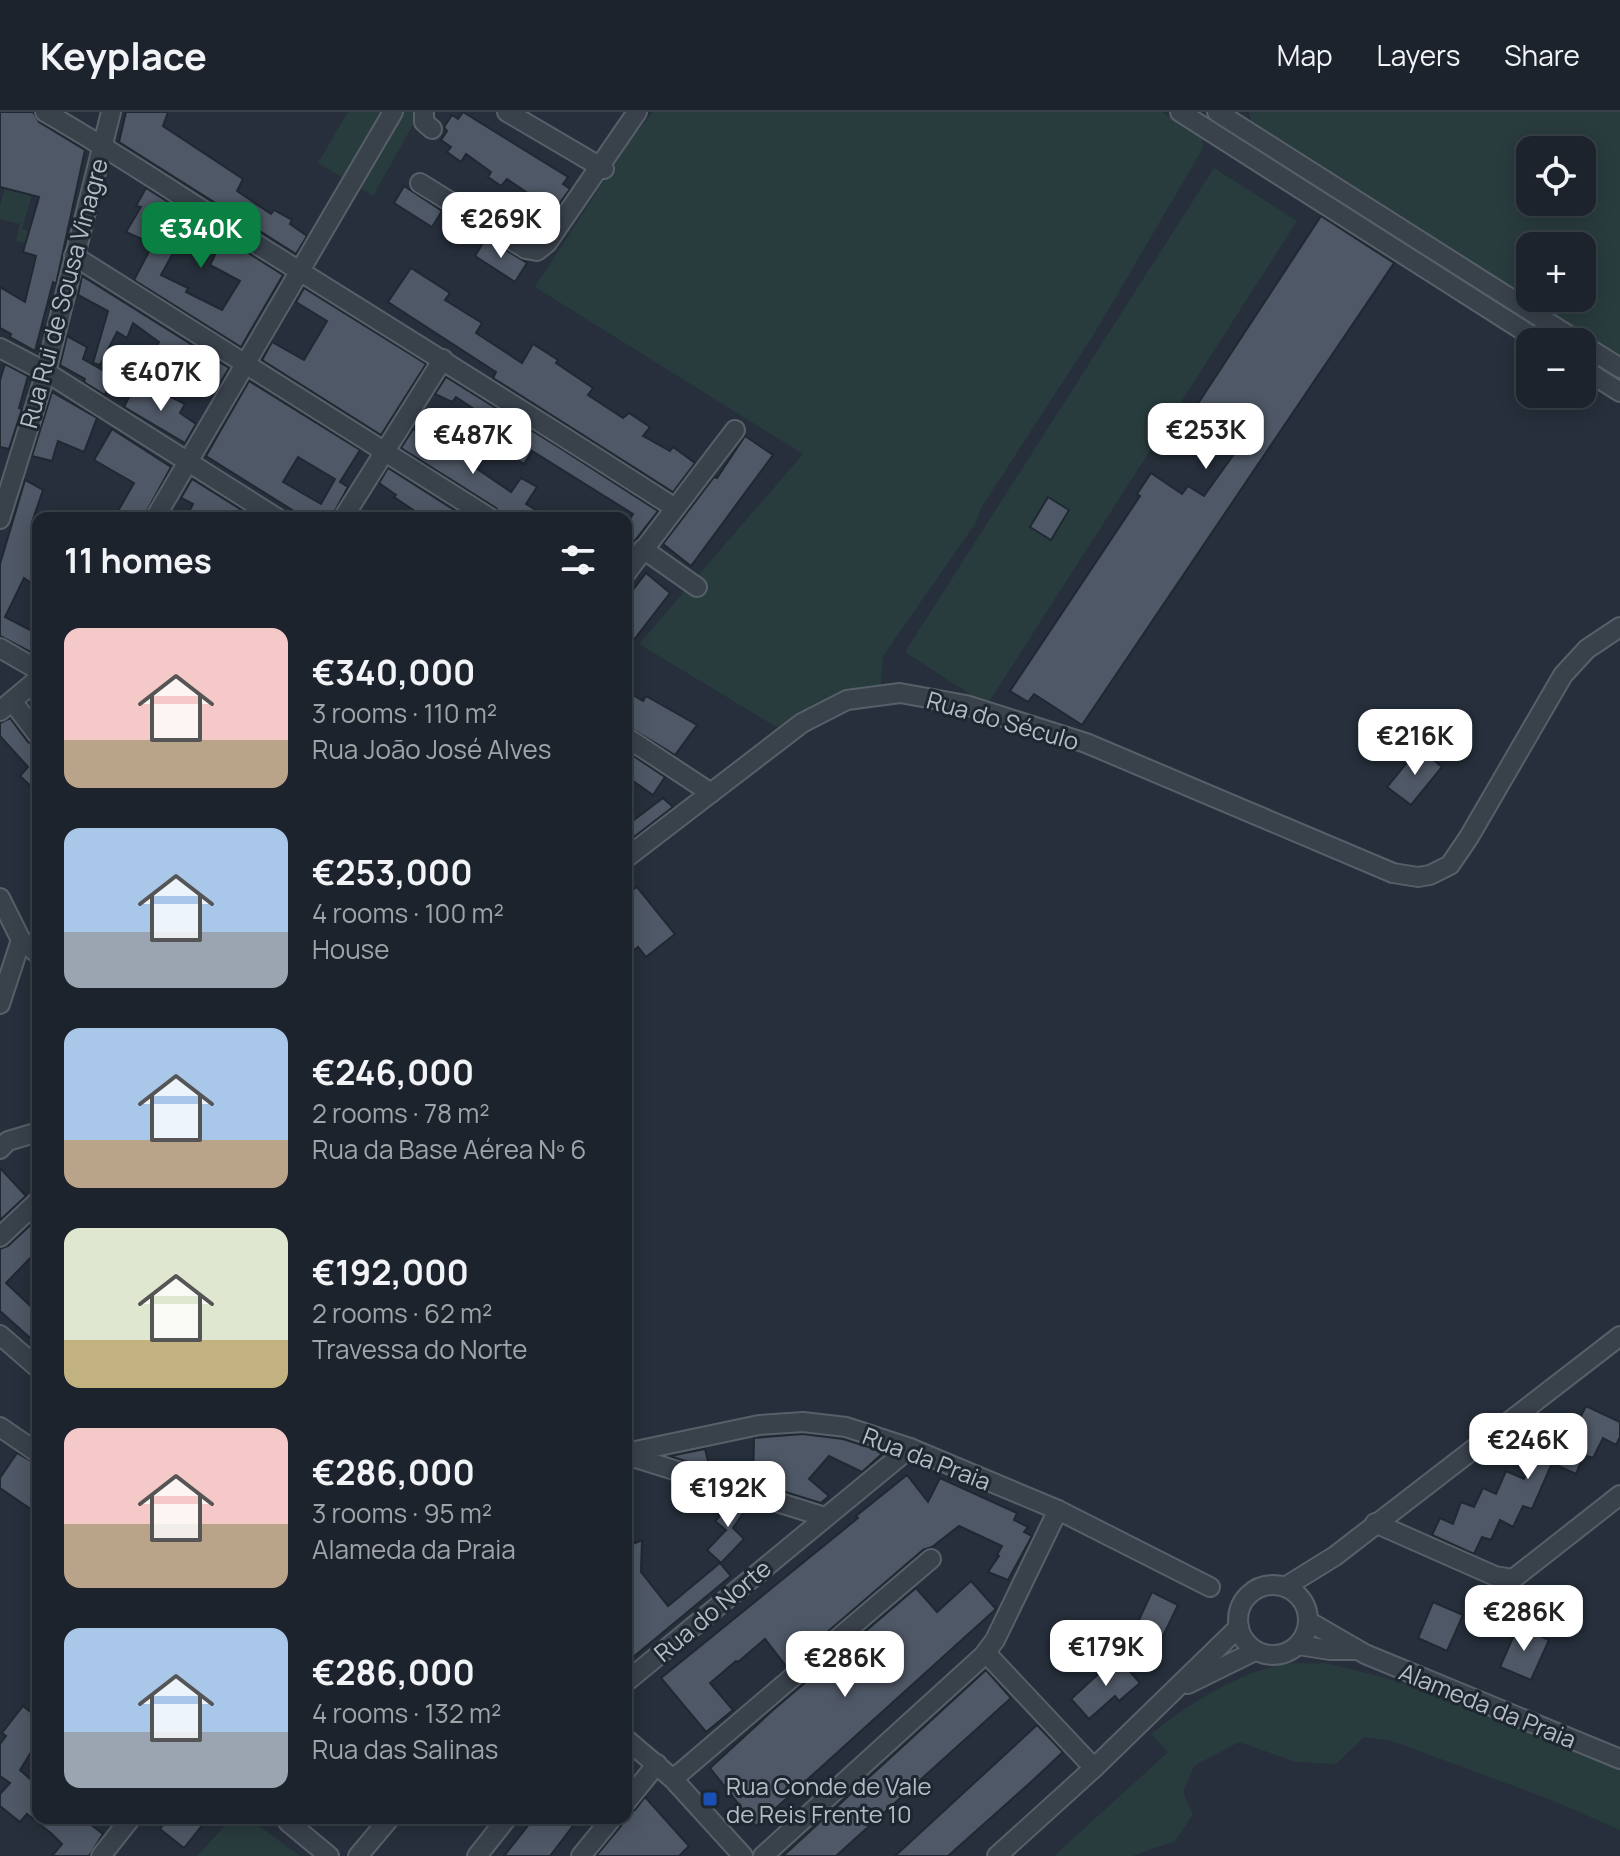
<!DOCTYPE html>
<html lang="en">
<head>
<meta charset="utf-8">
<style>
	body { margin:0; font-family:Manrope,sans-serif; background:#252b34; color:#f1f3f6; height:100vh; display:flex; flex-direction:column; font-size:30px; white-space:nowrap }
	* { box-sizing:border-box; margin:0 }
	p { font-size:26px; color:#a0a4a9 }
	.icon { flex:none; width:44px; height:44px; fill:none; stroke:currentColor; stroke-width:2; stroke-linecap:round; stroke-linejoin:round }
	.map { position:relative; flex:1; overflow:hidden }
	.panel { position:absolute; left:32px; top:400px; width:600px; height:1312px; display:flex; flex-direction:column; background:#1c232c; border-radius:16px; box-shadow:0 4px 20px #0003,0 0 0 2px #3a4048 }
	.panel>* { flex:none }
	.controls { position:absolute; left:1516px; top:24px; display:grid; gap:16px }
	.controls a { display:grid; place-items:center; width:80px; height:80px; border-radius:16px; background:#1c232c; box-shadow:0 4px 20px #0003,0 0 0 2px #3a4048; font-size:40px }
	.price { position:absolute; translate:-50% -68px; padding:0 18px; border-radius:16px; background:#fff; color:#222; font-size:26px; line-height:52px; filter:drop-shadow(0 2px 4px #0008) }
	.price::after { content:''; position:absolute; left:50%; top:48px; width:24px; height:18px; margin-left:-12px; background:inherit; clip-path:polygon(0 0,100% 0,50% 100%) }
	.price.selected { background:#0b8043; color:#fff }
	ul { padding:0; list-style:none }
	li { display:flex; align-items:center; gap:24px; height:200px; padding:0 32px }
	li span { display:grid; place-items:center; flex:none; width:224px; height:160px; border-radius:16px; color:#555 }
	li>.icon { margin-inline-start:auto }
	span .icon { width:96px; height:96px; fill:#fffc; stroke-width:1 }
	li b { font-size:34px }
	h2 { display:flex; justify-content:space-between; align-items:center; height:96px; padding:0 32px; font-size:34px }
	header { display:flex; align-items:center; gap:48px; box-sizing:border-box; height:112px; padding:0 40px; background:#1c232c; border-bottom:2px solid #3a4048 }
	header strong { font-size:38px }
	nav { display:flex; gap:44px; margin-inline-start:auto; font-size:28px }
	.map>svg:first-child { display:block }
	.green { fill:#293c3d; fill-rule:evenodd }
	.building { fill:#4f5866; stroke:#202832; stroke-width:2; fill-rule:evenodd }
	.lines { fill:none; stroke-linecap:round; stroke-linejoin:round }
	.minor-casing { stroke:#575f69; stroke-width:22 }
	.minor { stroke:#39414b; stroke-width:18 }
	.transit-dot { fill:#1a4fb4; stroke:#1e2630; stroke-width:3 }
	.labels { text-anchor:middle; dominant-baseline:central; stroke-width:6; stroke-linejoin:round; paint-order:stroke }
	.street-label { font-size:24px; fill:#b5bcc7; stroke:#1e2630 }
	.poi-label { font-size:24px; fill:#b5bcc7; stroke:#1e2630; text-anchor:start }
</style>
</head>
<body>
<header>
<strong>Keyplace</strong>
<nav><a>Map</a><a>Layers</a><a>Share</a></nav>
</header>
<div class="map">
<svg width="1620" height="1744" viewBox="0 0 1620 1744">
	<rect width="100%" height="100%" fill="#262f3b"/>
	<g class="green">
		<polygon points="348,0 420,0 373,84 318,51"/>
		<polygon points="653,0 1162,0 1202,27 1203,36 1097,217 981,396 975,412 883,544 880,584 788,622 639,532 803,342 535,175 631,27"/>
		<path d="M1249,0H1620V246L1259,20L1251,9ZM1530,38H1582V90H1530ZM1530,134H1582V186H1530Z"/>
		<polygon points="1214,56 1297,109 987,593 905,540"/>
		<polygon points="5,76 32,83 22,117 28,119 25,131 16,129 20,112 0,107 0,94"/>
		<path d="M1324,1551C1426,1572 1523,1614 1620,1651V1718L1549,1687L1392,1629L1364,1625L1336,1652L1296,1650L1239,1630L1194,1654L1183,1680L1193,1702L1175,1729L1132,1744H1054L1168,1640L1151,1622C1188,1593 1232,1564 1279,1553C1293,1550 1310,1552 1324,1551Z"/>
		<polygon points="232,1706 248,1706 300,1744 197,1744"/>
	</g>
	<g class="building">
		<polygon points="0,0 33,0 39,10 85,38 56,172 53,170 35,239 10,225 11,222 0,216 0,175 25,190 36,144 23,140 39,85 0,75"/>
		<polygon points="126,0 168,0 163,14 243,67 237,79 271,102 274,98 292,108 290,112 307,124 296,142 119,30"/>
		<polygon points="463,0 568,65 563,72 570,77 559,92 551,87 543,99 529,90 532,84 507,67 501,74 488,65 491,60 466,42 461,50 447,40 451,35 441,28 447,19 444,15 452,3 458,7"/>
		<polygon points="404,74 442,99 432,115 394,91"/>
		<path d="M146,76L283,163L241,235L134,168L153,132L126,120L141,95L136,94ZM179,130L186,134L190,130L215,143L210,153L240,169L222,198L186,180L188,176L161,163Z"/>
		<polygon points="1321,104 1394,151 1082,613 1034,582 1028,590 1010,579 1140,384 1137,382 1151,361 1182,382 1188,374 1204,384 1254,314 1223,293 1214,305 1197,293"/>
		<polygon points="486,126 527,151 515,170 475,144"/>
		<polygon points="411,156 450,181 445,188 482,211 476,221 522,251 533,232 558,248 556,251 593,276 588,283 623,306 629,301 650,315 643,324 670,339 673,335 695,351 673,380 493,266 496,260 388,190"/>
		<polygon points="82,164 229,256 213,283 193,271 197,263 169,242 162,257 149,249 159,230 133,211 127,226 117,220 100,253 93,251 108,199 78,183"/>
		<polygon points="304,176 426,252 381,323 262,248 272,230 304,248 327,209 296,190"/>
		<polygon points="67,224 87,235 83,247 113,264 105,283 84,270 85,267 60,253"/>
		<polygon points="5,252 28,264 19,296 22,297 9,337 0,335 0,268"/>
		<polygon points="446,265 563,338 658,399 626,440 626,413 633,402 532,339 524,352 506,340 515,327 495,311 456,285 452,290 435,282"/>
		<path d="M249,269L360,338L340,370L348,375L331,406H305L206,344ZM298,345L335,367L321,392L283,370Z"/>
		<polygon points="134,275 153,285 157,278 185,292 180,301 196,312 185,331 124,295"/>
		<polygon points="52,280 97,306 84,340 58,329 52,349 32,344"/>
		<polygon points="112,317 171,355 143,406 114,406 134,371 94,348"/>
		<polygon points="413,317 444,338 458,323 477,337 467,350 511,380 521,366 537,375 526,392 549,406 502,406 496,396 401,336"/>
		<polygon points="745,324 773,343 691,454 663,432 714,365 717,366"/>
		<polygon points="388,356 467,406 425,406 394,385 396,383 379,371"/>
		<polygon points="192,367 240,397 234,406 186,406 193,392 181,386"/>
		<polygon points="25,368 43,378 32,410 38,403 38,476 24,466 5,505 38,522 38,544 0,524 0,452"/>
		<polygon points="1048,385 1069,398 1051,428 1030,415"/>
		<polygon points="646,461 670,481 626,538 626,487"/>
		<polygon points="626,579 643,589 646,584 697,613 675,643 626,613"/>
		<polygon points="10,606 28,630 38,635 38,681 20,664 28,655 0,624 0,611"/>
		<polygon points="1419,636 1442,655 1411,693 1387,675"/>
		<polygon points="626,639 665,665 653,683 626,664"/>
		<polygon points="663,686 673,695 626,731 626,714"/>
		<polygon points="626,766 634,777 637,775 675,822 646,845 638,835 634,838 626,827"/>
		<polygon points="0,1056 26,1084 0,1108"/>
		<polygon points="38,1106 38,1138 6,1171 38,1201 38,1233 0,1199 0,1137 8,1134"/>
		<polygon points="1586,1294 1620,1310 1620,1325 1616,1333 1603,1326 1593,1346 1584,1343 1576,1362 1552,1351 1532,1397 1523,1394 1513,1415 1500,1408 1491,1428 1482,1425 1474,1442 1432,1423 1440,1406 1453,1412 1461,1390 1474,1395 1483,1376 1496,1382 1506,1359 1524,1367 1542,1325 1556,1330 1563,1308 1576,1314"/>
		<polygon points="803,1322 843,1327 884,1340 862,1360 829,1344 809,1367 829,1384 821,1391 753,1370 754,1326"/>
		<polygon points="705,1337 710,1357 670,1344"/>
		<polygon points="17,1341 38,1353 38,1402 0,1376 0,1366"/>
		<polygon points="907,1363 928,1390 940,1366 1017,1401 1014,1408 1028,1415 1024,1420 1032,1424 1008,1468 988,1460 999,1444 997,1443 1002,1434 959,1414 932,1435 923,1438 790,1552 786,1554 765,1527 738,1550 736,1549 710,1571 733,1598 706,1620 661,1566 858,1406 856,1404"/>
		<polygon points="725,1387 748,1394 733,1416 744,1427 721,1451 707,1438 726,1418 715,1409 722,1402 713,1400"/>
		<polygon points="642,1428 641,1460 668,1494 720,1451 731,1464 626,1551 626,1435"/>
		<polygon points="971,1469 996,1497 756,1714 710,1656 773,1598 916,1476 937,1500"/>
		<polygon points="1152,1480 1178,1493 1161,1528 1135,1516"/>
		<polygon points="1433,1490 1463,1503 1447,1539 1418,1526"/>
		<polygon points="1518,1514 1549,1528 1531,1568 1500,1555"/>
		<polygon points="1117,1545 1140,1571 1119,1589 1115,1584 1089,1607 1071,1587"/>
		<polygon points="986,1558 1011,1586 836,1744 783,1744"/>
		<polygon points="23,1594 38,1606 38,1629 20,1658 38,1674 38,1706 82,1706 103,1722 89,1744 52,1744 62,1732 52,1722 27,1702 20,1710 0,1694 0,1682 10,1671 0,1664 0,1632 6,1624 2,1621"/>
		<polygon points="1037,1613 1063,1640 1031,1670 948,1744 895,1744"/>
		<polygon points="645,1685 689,1734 679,1744 596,1744 621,1714 626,1702 635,1698"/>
		<polygon points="168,1706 208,1706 184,1736 160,1717"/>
		<polygon points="534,1706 579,1706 550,1744 504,1744"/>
	</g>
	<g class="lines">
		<g class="minor-casing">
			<g id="minor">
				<path d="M45,0C115,40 181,85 250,128C392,217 534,305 675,396"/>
				<polyline points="424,0 424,10 432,17"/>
				<polyline points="507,0 604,57"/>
				<polyline points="1180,0 1541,230"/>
				<polyline points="1217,0 1579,230"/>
				<polyline points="420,71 526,137 537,139 547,131 637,0"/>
				<polyline points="74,144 490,406"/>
				<polyline points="1582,232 1620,256"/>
				<polyline points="0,236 46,260 277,406"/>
				<polyline points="1582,256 1620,280"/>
				<polyline points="155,406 393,0"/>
				<polyline points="343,406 443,247"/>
				<polyline points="0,407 46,260 111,0"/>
				<polyline points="643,437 697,475"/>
				<polyline points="626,461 735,318"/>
				<polyline points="0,536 38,558"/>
				<polyline points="12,589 38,623"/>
				<polyline points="0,599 38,567"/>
				<polyline points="626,625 711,681"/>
				<polyline points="626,746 802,611 847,588 900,581 966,593 1086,631 1393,761 1418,765 1430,763 1450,753 1469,725 1563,563 1587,537 1620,515"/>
				<polyline points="0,786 21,828 38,842"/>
				<polyline points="0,892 21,828"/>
				<polyline points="0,1037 8,1029 38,1020"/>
				<polyline points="0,1125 38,1089"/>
				<polyline points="0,1223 38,1256"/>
				<polyline points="0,1315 38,1341"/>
				<polyline points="626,1341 759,1313 803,1310 846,1315 910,1336 1058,1398 1210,1475"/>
				<polyline points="626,1343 825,1405"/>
				<polyline points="1375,1411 1495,1464 1513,1467 1620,1383"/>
				<circle cx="1273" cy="1508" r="35"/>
				<polyline points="1285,1475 1335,1444 1620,1224"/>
				<polyline points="1308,1509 1365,1542 1620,1647"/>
				<polyline points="1298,1533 1330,1538 1357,1538"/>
				<polyline points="986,1541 1094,1656"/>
				<polyline points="626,1570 910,1336"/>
				<polyline points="1188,1572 1255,1539"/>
				<polyline points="626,1627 673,1667 743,1744"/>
				<polyline points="673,1667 931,1447"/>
				<polyline points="626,1690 657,1652"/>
				<polyline points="291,1706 288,1710 329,1744"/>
				<polyline points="101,1744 131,1706"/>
				<polyline points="358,1744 390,1706"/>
				<polyline points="477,1744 507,1706"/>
				<polyline points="581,1744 612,1706"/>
				<polyline points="763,1744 983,1544 995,1528 1058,1398"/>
				<polyline points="997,1744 1094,1656 1239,1515"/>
			</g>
		</g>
		<use href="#minor" class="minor"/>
	</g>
	<rect class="transit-dot" x="702" y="1679" width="16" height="16" rx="4"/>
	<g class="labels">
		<g class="street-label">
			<text transform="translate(63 181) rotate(-75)">Rua Rui de Sousa Vinagre</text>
			<text transform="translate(1003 608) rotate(16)">Rua do Século</text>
			<text transform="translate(927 1346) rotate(21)">Rua da Praia</text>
			<text transform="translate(712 1498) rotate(-40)">Rua do Norte</text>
			<text transform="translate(1488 1593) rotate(22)">Alameda da Praia</text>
		</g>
		<g class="poi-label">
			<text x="726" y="1673">Rua Conde de Vale<tspan x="726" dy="28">de Reis Frente 10</tspan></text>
		</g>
	</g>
</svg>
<div class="controls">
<a><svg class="icon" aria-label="locate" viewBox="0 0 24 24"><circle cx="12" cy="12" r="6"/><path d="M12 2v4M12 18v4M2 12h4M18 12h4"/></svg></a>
<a>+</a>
<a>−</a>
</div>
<b class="price" style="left:501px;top:148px">€269K</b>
<b class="price selected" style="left:201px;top:158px">€340K</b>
<b class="price" style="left:161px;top:301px">€407K</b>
<b class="price" style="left:1206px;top:359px">€253K</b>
<b class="price" style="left:473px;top:364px">€487K</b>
<b class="price" style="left:1415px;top:665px">€216K</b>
<b class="price" style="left:1528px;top:1369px">€246K</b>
<b class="price" style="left:728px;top:1417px">€192K</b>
<b class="price" style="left:1524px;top:1541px">€286K</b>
<b class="price" style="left:1106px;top:1576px">€179K</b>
<b class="price" style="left:845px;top:1587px">€286K</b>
<section class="panel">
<h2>11 homes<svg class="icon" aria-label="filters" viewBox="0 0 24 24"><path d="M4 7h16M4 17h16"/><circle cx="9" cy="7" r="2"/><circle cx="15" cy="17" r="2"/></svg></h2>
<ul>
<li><span style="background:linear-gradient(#f6c9c9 70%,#b9a48a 0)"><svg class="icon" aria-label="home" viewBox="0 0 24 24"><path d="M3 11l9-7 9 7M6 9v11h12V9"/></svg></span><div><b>€340,000</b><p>3 rooms · 110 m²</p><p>Rua João José Alves</p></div></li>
<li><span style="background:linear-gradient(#a9c7e8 65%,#9aa5b1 0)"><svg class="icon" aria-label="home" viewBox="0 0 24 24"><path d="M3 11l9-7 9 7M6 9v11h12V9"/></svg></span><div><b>€253,000</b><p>4 rooms · 100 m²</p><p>House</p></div></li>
<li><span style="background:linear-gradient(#a9c7e8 70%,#b9a48a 0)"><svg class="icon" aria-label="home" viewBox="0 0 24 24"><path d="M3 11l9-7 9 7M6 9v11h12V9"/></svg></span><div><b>€246,000</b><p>2 rooms · 78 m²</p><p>Rua da Base Aérea Nº 6</p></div></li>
<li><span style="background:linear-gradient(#dfe7d0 70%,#c2b280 0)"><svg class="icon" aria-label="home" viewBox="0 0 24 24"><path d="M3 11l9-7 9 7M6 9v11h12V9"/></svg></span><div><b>€192,000</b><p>2 rooms · 62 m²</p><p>Travessa do Norte</p></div></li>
<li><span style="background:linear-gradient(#f6c9c9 60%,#b9a48a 0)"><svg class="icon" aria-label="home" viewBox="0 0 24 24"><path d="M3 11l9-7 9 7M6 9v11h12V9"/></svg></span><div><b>€286,000</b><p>3 rooms · 95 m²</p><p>Alameda da Praia</p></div></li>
<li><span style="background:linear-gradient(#a9c7e8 65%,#9aa5b1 0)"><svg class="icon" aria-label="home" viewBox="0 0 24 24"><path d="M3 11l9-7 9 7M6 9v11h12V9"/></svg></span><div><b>€286,000</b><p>4 rooms · 132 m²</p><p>Rua das Salinas</p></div></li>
</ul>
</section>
</div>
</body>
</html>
